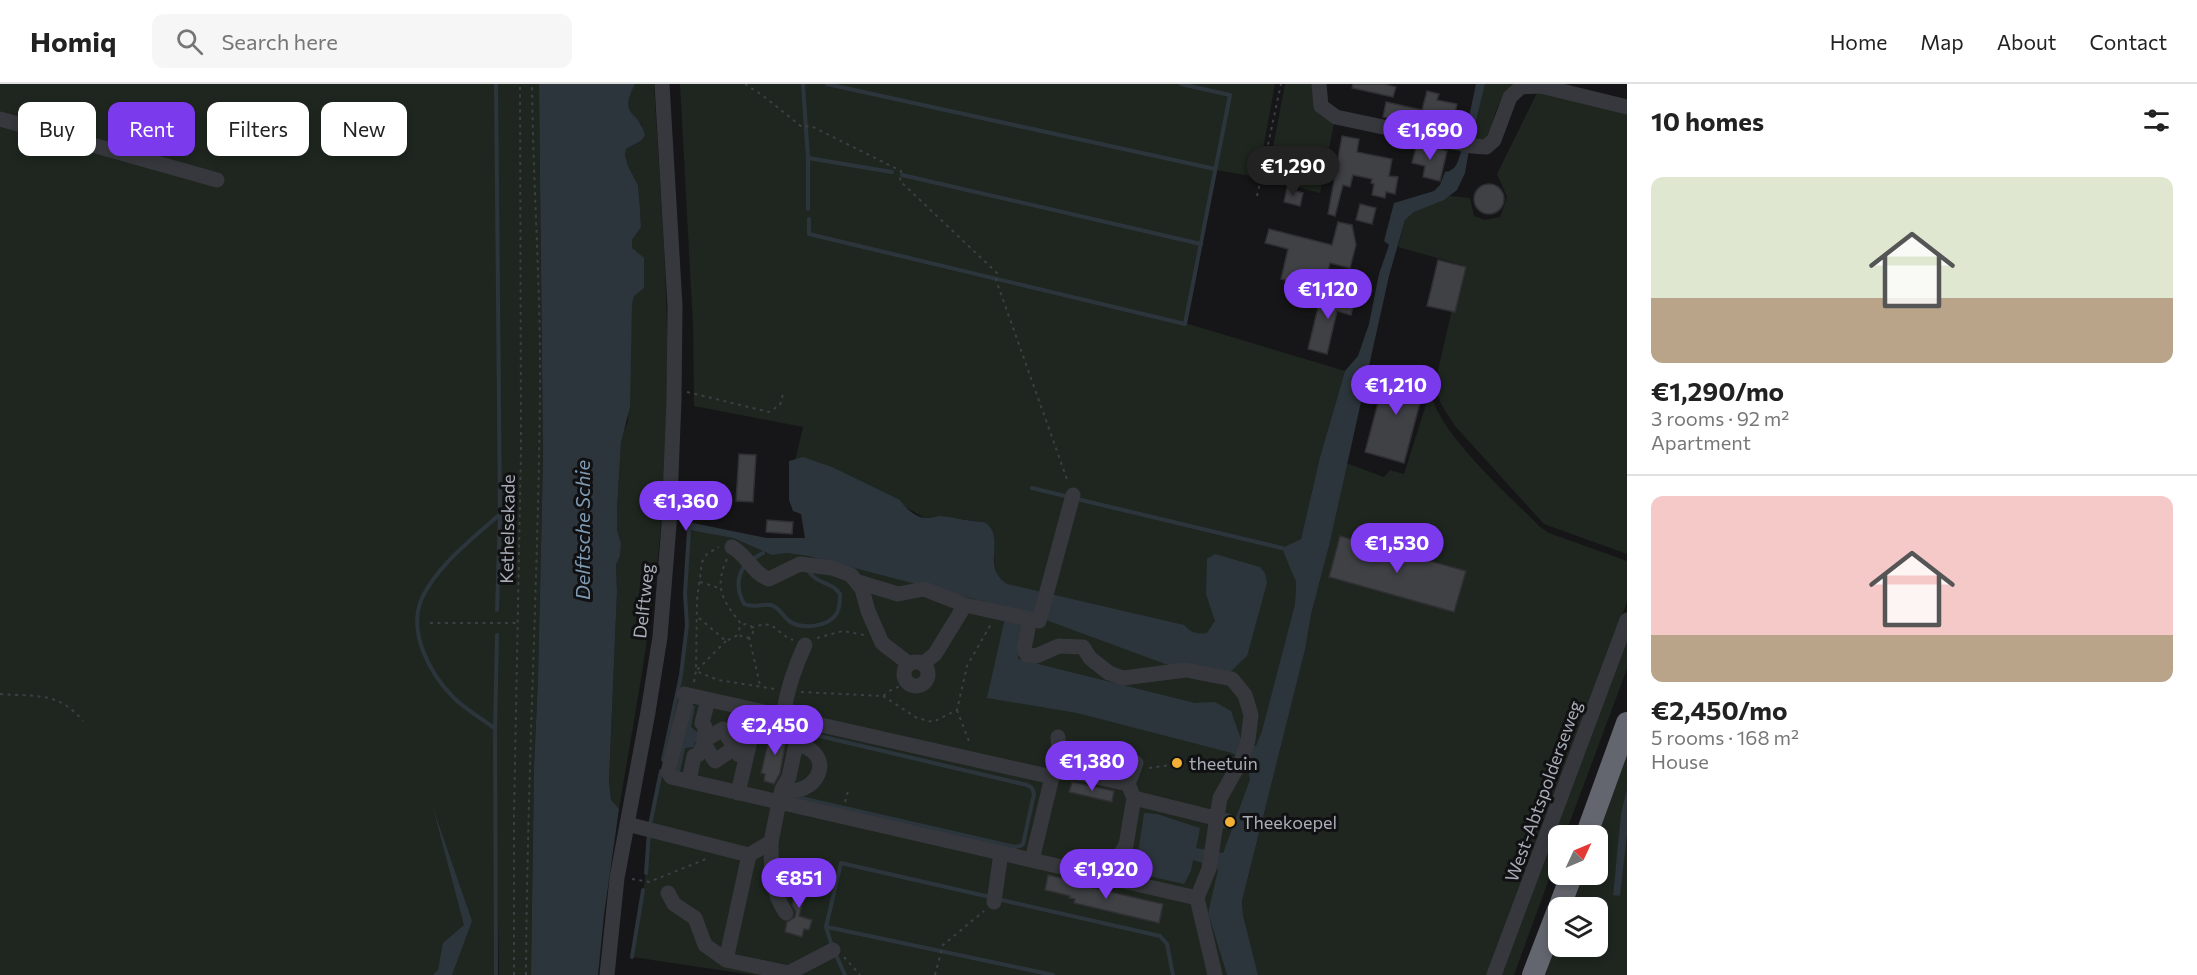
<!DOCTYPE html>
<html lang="en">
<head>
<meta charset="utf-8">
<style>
	body { margin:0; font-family:Commissioner,sans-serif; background:#f6f6f6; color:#222; height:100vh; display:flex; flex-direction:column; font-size:22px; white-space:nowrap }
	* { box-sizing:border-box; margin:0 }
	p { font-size:20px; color:#767676 }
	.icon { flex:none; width:33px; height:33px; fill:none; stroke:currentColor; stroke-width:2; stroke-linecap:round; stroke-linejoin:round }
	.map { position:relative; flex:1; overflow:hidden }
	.side { display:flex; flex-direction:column; background:#fff; width:570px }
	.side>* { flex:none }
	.guide { position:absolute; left:18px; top:18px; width:570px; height:54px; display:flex; gap:12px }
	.needle { width:39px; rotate:46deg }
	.buttons { position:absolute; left:1548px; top:741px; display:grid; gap:12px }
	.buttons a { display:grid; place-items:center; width:60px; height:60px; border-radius:12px; background:#fff; box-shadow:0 3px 9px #0003; font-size:30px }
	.price { position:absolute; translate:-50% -51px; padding:0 14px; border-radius:21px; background:#7c3aed; color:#fff; font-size:20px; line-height:39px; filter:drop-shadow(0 2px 3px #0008) }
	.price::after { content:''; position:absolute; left:50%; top:36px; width:18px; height:14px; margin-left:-9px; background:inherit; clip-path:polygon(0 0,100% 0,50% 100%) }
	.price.current { background:#222; color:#fff }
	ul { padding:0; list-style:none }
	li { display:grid; align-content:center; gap:12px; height:318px; padding:0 24px }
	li+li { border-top:2px solid #e0e0e0 }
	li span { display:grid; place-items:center; height:186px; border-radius:12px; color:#555 }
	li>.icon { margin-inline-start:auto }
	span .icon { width:108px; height:108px; fill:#fffc; stroke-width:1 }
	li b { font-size:26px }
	h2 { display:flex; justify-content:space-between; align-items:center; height:72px; padding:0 24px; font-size:26px }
	.tag { padding:0 21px; border-radius:12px; background:#fff; box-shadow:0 3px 9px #0003; font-size:21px; line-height:54px }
	.tag.current { background:#7c3aed; color:#fff }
	header { display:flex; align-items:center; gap:36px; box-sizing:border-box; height:84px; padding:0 30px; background:#fff; border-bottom:2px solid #e0e0e0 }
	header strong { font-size:28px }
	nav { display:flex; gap:33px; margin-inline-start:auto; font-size:21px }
	.search { width:420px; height:54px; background:#f6f6f6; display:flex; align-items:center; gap:15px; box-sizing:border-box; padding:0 21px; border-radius:12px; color:#767676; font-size:22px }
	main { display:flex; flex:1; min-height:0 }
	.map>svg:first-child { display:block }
	.green { fill:#1e261f }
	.water { fill:#2c353c }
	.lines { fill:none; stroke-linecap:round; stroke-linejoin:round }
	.stream { stroke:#2c353c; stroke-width:4 }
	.building { fill:#404145; stroke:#303034; stroke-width:1.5 }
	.path { stroke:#3d3f44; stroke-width:2; stroke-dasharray:3 4.5; stroke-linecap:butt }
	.minor { stroke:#37383d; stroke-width:15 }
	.highway { stroke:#63666e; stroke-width:22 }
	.poi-dot { fill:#f2b134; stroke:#111113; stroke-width:2 }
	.labels { text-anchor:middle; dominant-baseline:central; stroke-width:6; stroke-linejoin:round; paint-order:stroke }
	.street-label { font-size:18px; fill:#a8adb8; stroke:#111113 }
	.poi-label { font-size:18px; fill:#a8adb8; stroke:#111113; text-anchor:start }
	.water-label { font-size:20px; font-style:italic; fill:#7f9bb3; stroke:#111113 }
</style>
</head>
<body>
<header>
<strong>Homiq</strong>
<div class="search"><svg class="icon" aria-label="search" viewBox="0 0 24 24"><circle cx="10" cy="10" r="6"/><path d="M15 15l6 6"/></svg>Search here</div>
<nav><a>Home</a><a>Map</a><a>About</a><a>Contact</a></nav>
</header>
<main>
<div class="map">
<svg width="1627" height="891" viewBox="0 0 1627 891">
	<rect width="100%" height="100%" fill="#161618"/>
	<g class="green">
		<polygon points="0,0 539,0 543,375 538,595 534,683 531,891 499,891 496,723 496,891 0,891"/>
		<path d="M635,0H654C660,108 670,217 667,326C666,380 663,435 656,488C647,568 632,647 619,725L611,717L609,696L617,508L616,481L620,472L621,460L617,445V425L621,358L623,349L628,338L632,221L634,212L636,169L632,164V156L641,143L640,124L638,101L628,82L625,71L626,65L641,57L642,41C626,25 624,21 635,0Z"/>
		<path d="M680,0H1275L1258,93L1215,86L1185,239L1345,287L1320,373L1301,455L1283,464L1296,498L1295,520L1250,695L1223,769L1208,829L1227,891H753L632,873L645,795L650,744L681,591L687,541L685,510L689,446L733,454L772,471L787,469L1003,497C985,480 1004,449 982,438L938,432L925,434L832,383L795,377L803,343L694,322L693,241Z"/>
		<polygon points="1285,0 1313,0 1335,35 1320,109 1267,95"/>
		<path d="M1485,0H1517C1495,14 1494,35 1488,58H1471Z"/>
		<polygon points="1539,5 1627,26 1627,470 1544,440 1455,342 1441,320 1435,300 1462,181 1398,163 1405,136 1414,128 1450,112 1470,114 1474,132 1485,136 1500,133 1507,113 1497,90"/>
		<path d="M1430,308C1440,351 1508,410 1540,443L1549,449L1627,477V518L1487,891H1258L1243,831L1242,817L1305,566L1311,531L1329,462L1346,379L1384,393L1390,386L1404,390Z"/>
		<polygon points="1627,551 1627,585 1565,751 1558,752 1558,770 1514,891 1500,891"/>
		<polygon points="1627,664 1627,712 1620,746 1613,811 1627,743 1627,891 1543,891 1558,850 1558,862 1598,862 1598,824 1568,823 1580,791 1598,790 1598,752"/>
	</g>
	<g class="water">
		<path d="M539,0H635C618,34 638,24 645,51L641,57L626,65L625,71L628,82L638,101L640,124L641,143L632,156V164L644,174V204L634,212L632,221L630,323L621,358L617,425V445L621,460L620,472L616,481L617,508L609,696L611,716L619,725L604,831L598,891H531L534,683L538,595L543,375Z"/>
		<polygon points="1476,0 1485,0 1471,58 1464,57"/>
		<path d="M1462,65L1469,66L1465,89L1457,106L1444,116L1414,128L1405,136L1389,192L1329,462L1311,531L1305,566L1242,817L1243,831L1258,891H1227L1208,829L1218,786L1212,782L1193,776L1191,787L1184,800L1135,789L1144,729L1157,730L1200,744L1196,764L1223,769L1250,695L1247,678L1232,669L1077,629L987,614L1007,525L1001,522L808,472L787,469L772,471L733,454L689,446L688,438L767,454H805L801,430L793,427L789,416V377L803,373L832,383L900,416C905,424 916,434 926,434C931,434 936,432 941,432C952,433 963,436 974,437C978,438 984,437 987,440C1005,456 981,482 1007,500L1184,541C1191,548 1196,551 1207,549L1215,537L1206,510L1207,475L1215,470L1260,483L1265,489L1267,499L1247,572L1229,589L1168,581L1027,529L1018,575L1195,619L1215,618L1231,627L1242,658L1256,662L1262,647L1295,520L1296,498L1282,464L1301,455L1320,373L1345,287L1358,272L1369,240L1379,190L1389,161L1384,157L1394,119L1434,107L1440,101L1445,88C1458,86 1458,76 1462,65Z"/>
		<polygon points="692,621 695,622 691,643 697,648 698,658 695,659 694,663 685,664 680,688 676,687"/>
		<polygon points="1627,705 1627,750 1620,812 1613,811 1621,730"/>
		<polygon points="433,724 472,837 452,891 433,891 438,886 443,859 464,841"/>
	</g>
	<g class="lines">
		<g class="stream">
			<polyline points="496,0 500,430 497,526"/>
			<polyline points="803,0 808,74 808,125"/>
			<polyline points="827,0 1215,85"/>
			<polyline points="808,74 892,88"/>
			<polyline points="902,91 1201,160"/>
			<polyline points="809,135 809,150 1185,240 1230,11 1181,0"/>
			<polyline points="1032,404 1069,413"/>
			<polyline points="1077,415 1282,464"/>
			<polyline points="751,476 763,469"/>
			<path d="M745,481C736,494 737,506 744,520C755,525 762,519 771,521C779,523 783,532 789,537C802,546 829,543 837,529C840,523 840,517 840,510C831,496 817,502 807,485"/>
			<path d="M494,644C481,634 465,625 454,614C430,590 407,548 422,514C438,480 474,454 500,430"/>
			<polyline points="663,676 681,591 687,541 685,510 689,446"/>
			<polyline points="792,712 1015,763 1020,762 1023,760 1034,710 1032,704 1027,701 794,646"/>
			<polyline points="650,741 661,687"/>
			<polyline points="646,789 649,748"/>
			<polyline points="997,815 1160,852 1167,860 1173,891"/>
			<polyline points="827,843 1053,891"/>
			<polyline points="832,862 826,843 841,779 990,813"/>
			<polyline points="835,869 845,891"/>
			<polyline points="632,873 643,806"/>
			<polyline points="496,891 495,645 497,551"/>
		</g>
	</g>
	<g class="building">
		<polygon points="1353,0 1384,0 1396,3 1393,13 1352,4"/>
		<polygon points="1427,7 1439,10 1437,16 1457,20 1451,48 1421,41 1423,31 1412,39 1383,33 1386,18 1422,26"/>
		<polygon points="1342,52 1359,55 1357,68 1392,75 1389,92 1398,93 1395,110 1386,108 1385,114 1372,111 1374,100 1371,99 1372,95 1353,91 1350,103 1343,101 1335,132 1328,130"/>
		<polygon points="1417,60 1447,67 1440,97 1423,93 1425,82 1412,79"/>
		<circle cx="1489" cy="115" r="15"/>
		<polygon points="1287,104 1303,109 1300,122 1284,118"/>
		<polygon points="1360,120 1376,124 1372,140 1356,136"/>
		<polygon points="1338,138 1352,141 1356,161 1350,184 1330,179 1323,206 1300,201 1295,205 1292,198 1281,195 1288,165 1265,159 1269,145 1332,161"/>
		<polygon points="1438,176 1466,183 1455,228 1427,222"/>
		<polygon points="1322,207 1355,215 1351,231 1337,227 1327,270 1308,265"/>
		<polygon points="1387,285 1426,296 1404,379 1365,368"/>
		<polygon points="739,370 756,371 753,418 736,417"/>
		<polygon points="767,436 793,438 792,450 766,448"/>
		<polygon points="1340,452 1466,487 1454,528 1329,493"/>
		<polygon points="779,642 788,644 780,689 774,700 764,697 765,690 761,689 769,655 776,656"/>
		<polygon points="1072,698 1114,707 1112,718 1069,708"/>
		<polygon points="801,789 811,792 799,832 812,836 809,846 804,845 802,853 785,848 787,838 795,833 796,828 792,821"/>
		<polygon points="1048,791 1080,798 1080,801 1163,820 1159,839 1074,819 1075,815 1069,814 1070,812 1045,806"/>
	</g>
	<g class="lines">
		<g class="path">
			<polyline points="745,0 762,11 802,43 811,42 901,87 900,97 997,189 996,196 1068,398"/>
			<polyline points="1257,112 1281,0"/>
			<polyline points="687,308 769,328 780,321 783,310"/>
			<path d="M727,475C713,505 724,518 742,541"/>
			<polyline points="700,498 719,504"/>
			<polyline points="699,534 726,557 740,550"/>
			<polyline points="430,539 519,539"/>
			<circle cx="746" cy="547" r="7"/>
			<path d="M751,544C777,534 773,548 793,556"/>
			<polyline points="749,553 760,601"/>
			<polyline points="817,554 843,547 864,551"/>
			<polyline points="726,557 696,587 718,596 775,605"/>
			<polyline points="694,598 696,587 697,516 702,478 707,470 719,463"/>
			<polyline points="801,608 883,612 891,606 907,599"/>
			<path d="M0,610C36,613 58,607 83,637"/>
			<polyline points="883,612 917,634 933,638 957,626 967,582 991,540"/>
			<polyline points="957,626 970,660"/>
			<polyline points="1149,684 1171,681"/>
			<polyline points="845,718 848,707"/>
			<polyline points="632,795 649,798 706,775"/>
			<polyline points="844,873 860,891"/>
			<polyline points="514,891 514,732 521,365 520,0"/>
			<path d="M526,891C527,696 538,502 540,308C541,205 533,103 532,0"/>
			<polyline points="935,891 943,861 984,827"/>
		</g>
		<g class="minor">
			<polyline points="1319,0 1321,22 1336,33 1472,62 1486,63 1494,56 1510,13 1521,3 1541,2 1627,23"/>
			<polyline points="0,35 217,96"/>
			<path d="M732,463C747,471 753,490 769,495L800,480L832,484L851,491L862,505L868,527L882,559L908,579"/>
			<polyline points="858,498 898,510 924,505 965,521 1039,537 1073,411"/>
			<circle cx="916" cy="590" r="12"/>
			<polyline points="923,580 935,570 965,521"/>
			<polyline points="684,610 1052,693"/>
			<path d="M689,612L686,617L668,688L671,693L779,718L782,705L789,693L796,660C839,669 817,715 782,705"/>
			<path d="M783,632C787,606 794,584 805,561"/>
			<polyline points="705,656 723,645 739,671"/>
			<polyline points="704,660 715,677 751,653"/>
			<polyline points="1060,685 1128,700 1134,714 1227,737"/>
			<polyline points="689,697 694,672 698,671 704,660 705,643 702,639 708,616"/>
			<polyline points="1128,700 1136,679"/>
			<polyline points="738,709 757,627"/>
			<polyline points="627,740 749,771"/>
			<path d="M771,758C771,783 771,808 786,829"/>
			<polyline points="1032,776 1052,693 1060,685 1058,653"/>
			<polyline points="1111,795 1112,784 1126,761 1134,714"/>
			<polyline points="668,809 674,820 695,834 705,861 726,876"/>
			<polyline points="1197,814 1215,891"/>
			<polyline points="994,818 1001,769"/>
			<polyline points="833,866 789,889 726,876 749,771 771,758 779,718 1197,814 1209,785 1220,714 1242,675 1248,656 1251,631 1245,611 1232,595 1186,586 1123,594 1109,589 1090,574 1083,563 1059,562 1036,572 1027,571 1024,565 1030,535"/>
			<polyline points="607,891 617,794 648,628 660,553 669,441 674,316 675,222 662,0"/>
			<polyline points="1494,891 1627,536"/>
		</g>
		<g class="highway">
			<polyline points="1586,752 1627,639"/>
			<polyline points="1559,824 1572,790"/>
			<polyline points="1533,891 1558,826"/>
		</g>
	</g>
	<g class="poi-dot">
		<circle cx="1177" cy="679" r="6"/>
		<circle cx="1230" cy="738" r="6"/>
	</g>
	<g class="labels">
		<g class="street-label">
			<text transform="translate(507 445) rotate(-89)">Kethelsekade</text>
			<text transform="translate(643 517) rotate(-84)">Delftweg</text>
			<text transform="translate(1543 707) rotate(-70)">West-Abtspolderseweg</text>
		</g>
		<g class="poi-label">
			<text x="1189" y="679">theetuin</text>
			<text x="1242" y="738">Theekoepel</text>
		</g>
		<g class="water-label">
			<text transform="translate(582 446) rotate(-90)">Delftsche Schie</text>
		</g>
	</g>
</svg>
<div class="buttons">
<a><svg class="needle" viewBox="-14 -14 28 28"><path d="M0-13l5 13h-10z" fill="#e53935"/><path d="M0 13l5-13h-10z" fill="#767676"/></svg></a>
<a><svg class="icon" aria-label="layers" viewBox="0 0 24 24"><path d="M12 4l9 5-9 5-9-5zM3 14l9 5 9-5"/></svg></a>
</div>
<b class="price" style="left:1430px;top:77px">€1,690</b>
<b class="price current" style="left:1293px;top:113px">€1,290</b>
<b class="price" style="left:1328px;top:236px">€1,120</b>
<b class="price" style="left:1396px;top:332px">€1,210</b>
<b class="price" style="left:686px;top:448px">€1,360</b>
<b class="price" style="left:1397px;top:490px">€1,530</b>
<b class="price" style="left:775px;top:672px">€2,450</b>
<b class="price" style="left:1092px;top:708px">€1,380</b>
<b class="price" style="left:1106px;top:816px">€1,920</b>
<b class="price" style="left:799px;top:825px">€851</b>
<div class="guide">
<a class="tag">Buy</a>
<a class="tag current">Rent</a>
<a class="tag">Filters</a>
<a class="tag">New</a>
</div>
</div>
<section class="side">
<h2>10 homes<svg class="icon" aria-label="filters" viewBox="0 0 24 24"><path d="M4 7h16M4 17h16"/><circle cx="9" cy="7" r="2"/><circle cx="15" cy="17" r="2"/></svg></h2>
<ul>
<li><span style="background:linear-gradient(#dfe7d0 65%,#b9a48a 0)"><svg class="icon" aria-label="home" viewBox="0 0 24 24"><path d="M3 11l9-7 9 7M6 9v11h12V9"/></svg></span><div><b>€1,290/mo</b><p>3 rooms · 92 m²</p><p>Apartment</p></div></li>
<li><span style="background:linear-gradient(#f6c9c9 75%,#b9a48a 0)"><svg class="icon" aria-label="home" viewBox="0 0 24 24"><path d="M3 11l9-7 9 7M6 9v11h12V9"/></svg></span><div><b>€2,450/mo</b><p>5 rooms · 168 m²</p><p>House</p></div></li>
</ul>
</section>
</main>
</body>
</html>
